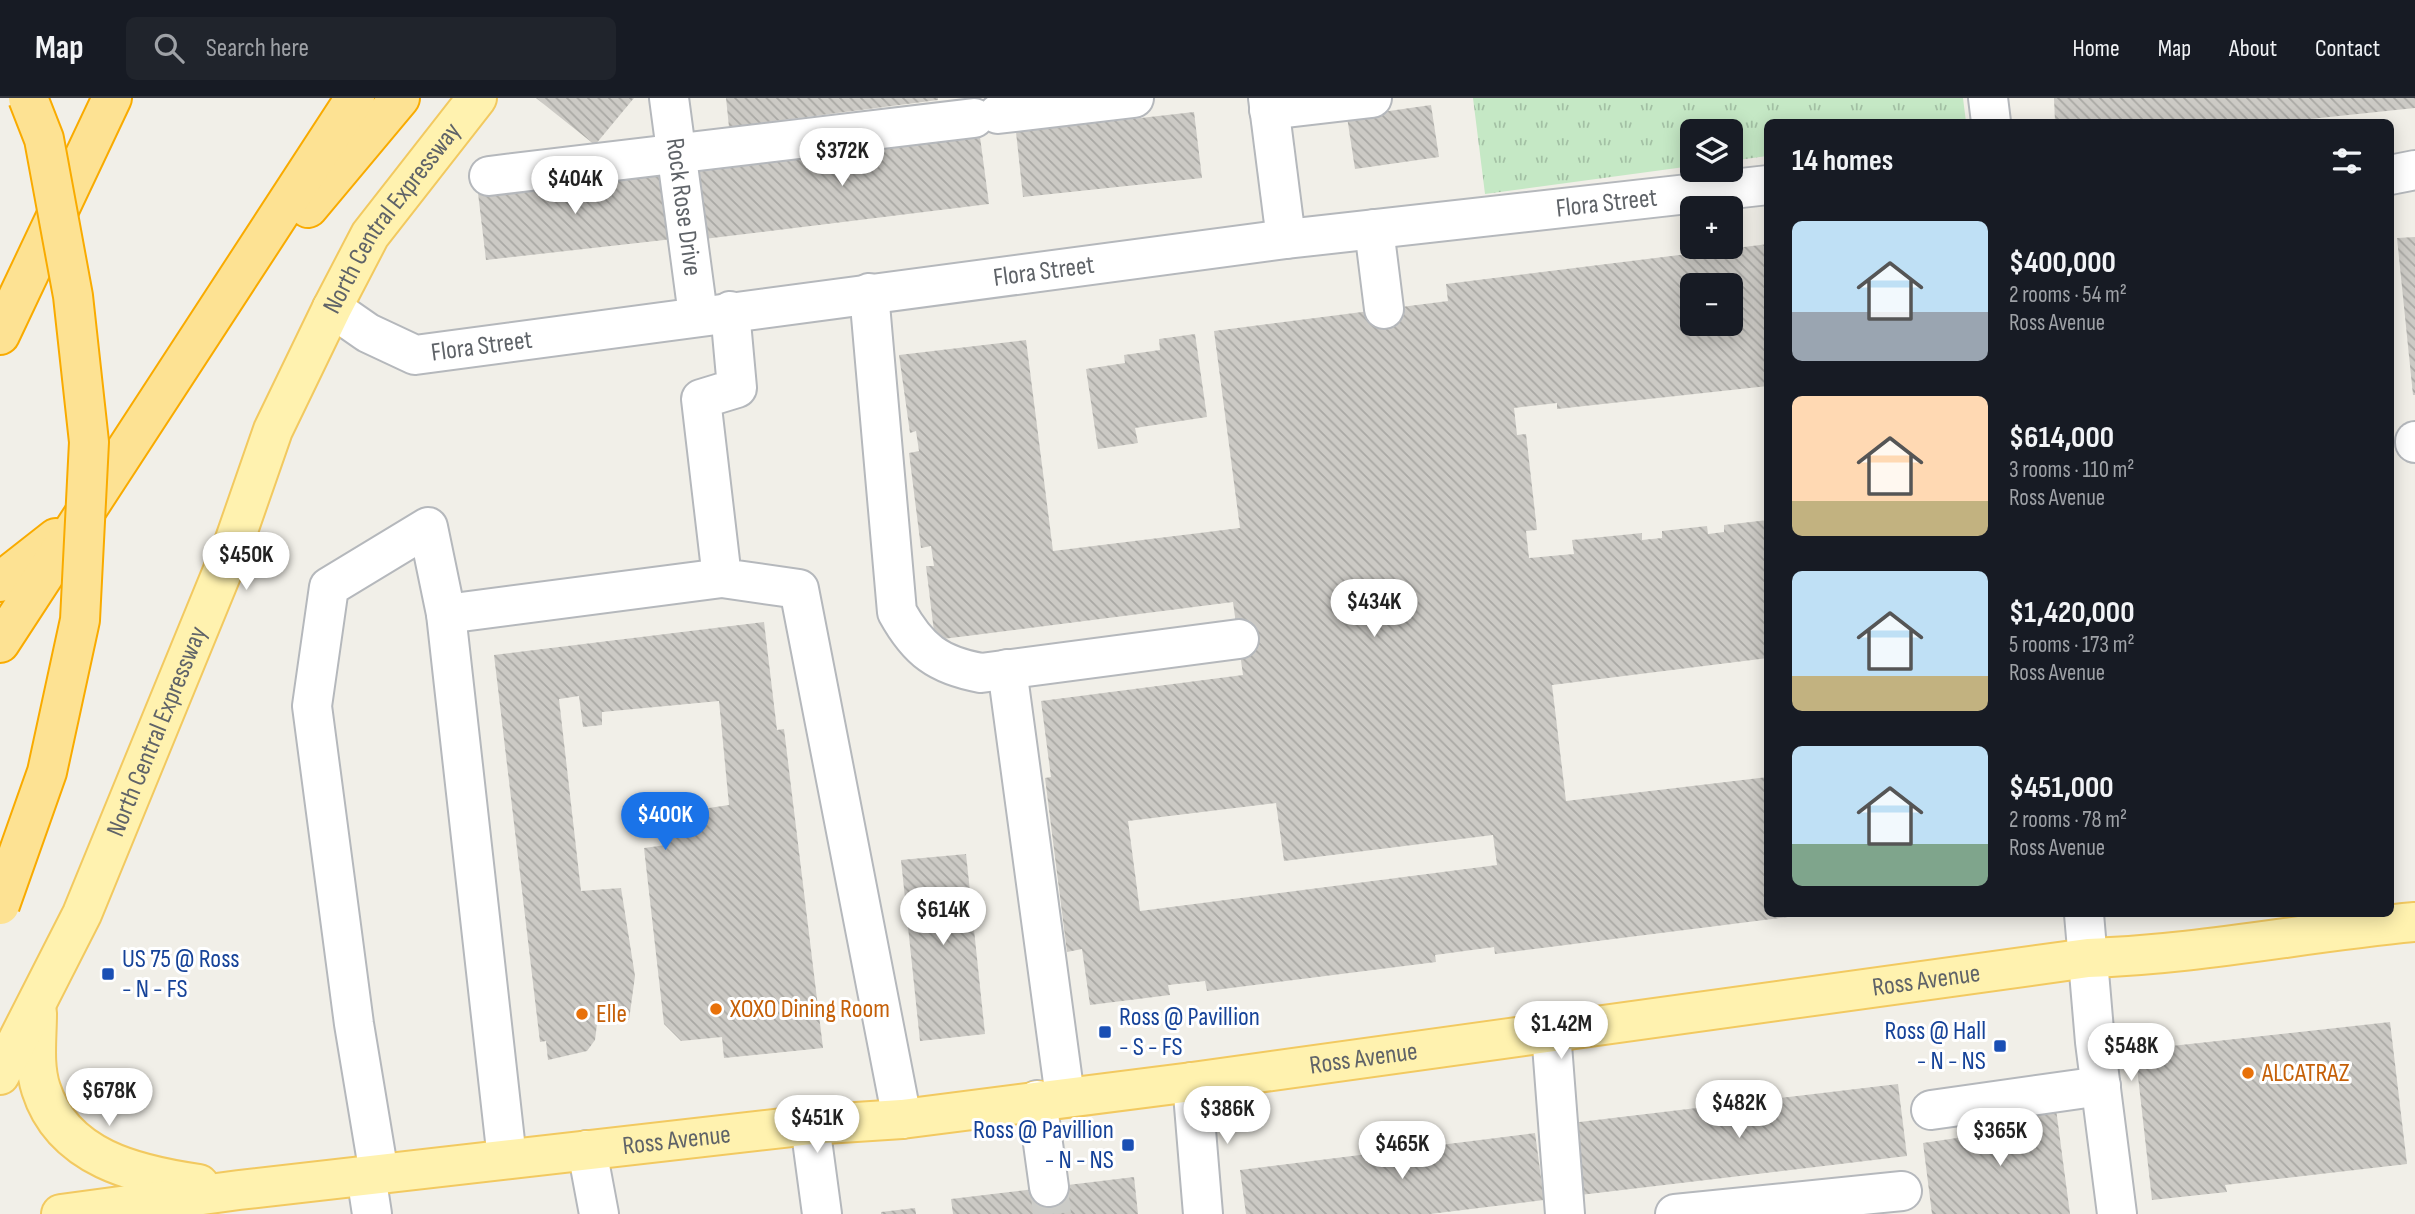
<!DOCTYPE html>
<html lang="en">
<head>
<meta charset="utf-8">
<style>
	body { margin:0; font-family:"Sofia Sans Condensed",sans-serif; background:#20242c; color:#f1f3f6; height:100vh; display:flex; flex-direction:column; font-size:26px; white-space:nowrap }
	* { box-sizing:border-box; margin:0 }
	p { font-size:23px; color:#9ea1a6 }
	.icon { flex:none; width:38px; height:38px; fill:none; stroke:currentColor; stroke-width:2; stroke-linecap:round; stroke-linejoin:round }
	.map { position:relative; flex:1; overflow:hidden }
	.side { position:absolute; left:1764px; top:21px; width:630px; height:798px; display:flex; flex-direction:column; background:#171b24; border-radius:10px; box-shadow:0 4px 18px #0003 }
	.side>* { flex:none }
	.tools { position:absolute; left:1680px; top:21px; display:grid; gap:14px }
	.tools a { display:grid; place-items:center; width:63px; height:63px; border-radius:10px; background:#171b24; box-shadow:0 4px 18px #0003; font-size:35px }
	.price { position:absolute; translate:-50% -60px; padding:0 16px; border-radius:24px; background:#fff; color:#222; font-size:23px; line-height:46px; filter:drop-shadow(0 2px 4px #0008) }
	.price::after { content:''; position:absolute; left:50%; top:42px; width:21px; height:16px; margin-left:-10px; background:inherit; clip-path:polygon(0 0,100% 0,50% 100%) }
	.price.active { background:#1a73e8; color:#fff }
	ul { padding:0; list-style:none }
	li { display:flex; align-items:center; gap:21px; height:175px; padding:0 28px }
	li span { display:grid; place-items:center; flex:none; width:196px; height:140px; border-radius:10px; color:#555 }
	li>.icon { margin-inline-start:auto }
	span .icon { width:84px; height:84px; fill:#fffc; stroke-width:1 }
	li b { font-size:30px }
	h2 { display:flex; justify-content:space-between; align-items:center; height:84px; padding:0 28px; font-size:30px }
	header { display:flex; align-items:center; gap:42px; box-sizing:border-box; height:98px; padding:0 35px; background:#171b24; border-bottom:2px solid #363941 }
	header strong { font-size:33px }
	nav { display:flex; gap:38px; margin-inline-start:auto; font-size:24px }
	.search { width:490px; height:63px; background:#20242c; display:flex; align-items:center; gap:18px; box-sizing:border-box; padding:0 24px; border-radius:10px; color:#9ea1a6; font-size:26px }
	.map>svg:first-child { display:block }
	.grass { fill:url(#grass-tufts) }
	.building { fill:url(#building-back-hatch); fill-rule:evenodd }
	.lines { fill:none; stroke-linecap:round; stroke-linejoin:round }
	.minor-tunnel { stroke:#ccccc8; stroke-width:38; stroke-dasharray:38 19; stroke-linecap:butt }
	.minor-casing { stroke:#b5b8bc; stroke-width:42 }
	.major-casing { stroke:#f2c960; stroke-width:42 }
	.highway-casing { stroke:#f9ab00; stroke-width:42 }
	.minor { stroke:#fff; stroke-width:38 }
	.major { stroke:#fff2af; stroke-width:38 }
	.highway { stroke:#fde293; stroke-width:38 }
	.highway-bridge-casing { stroke:#f9ab00; stroke-width:42; stroke-linecap:butt }
	.highway-bridge { stroke:#fde293; stroke-width:38 }
	.transit-dot { fill:#1a4fb4; stroke:#fff; stroke-width:2.5 }
	.food-dot { fill:#e8710a; stroke:#fff; stroke-width:2.5 }
	.labels { text-anchor:middle; dominant-baseline:central; stroke-width:6; stroke-linejoin:round; paint-order:stroke }
	.street-label { font-size:26px; fill:#5f6368; stroke:#fff }
	.transit-label { font-size:26px; fill:#164399; stroke:#fff; text-anchor:start }
	.food-label { font-size:26px; fill:#c56008; stroke:#fff; text-anchor:start }
</style>
</head>
<body>
<header>
<strong>Map</strong>
<div class="search"><svg class="icon" aria-label="search" viewBox="0 0 24 24"><circle cx="10" cy="10" r="6"/><path d="M15 15l6 6"/></svg>Search here</div>
<nav><a>Home</a><a>Map</a><a>About</a><a>Contact</a></nav>
</header>
<div class="map">
<svg width="2415" height="1116" viewBox="0 0 2415 1116">
	<defs>
		<pattern id="grass-tufts" width="24" height="20" patternUnits="userSpaceOnUse" patternTransform="scale(1.75)"><rect width="24" height="20" fill="#c5e8c5"/><path d="M3 7l-1-3M5 7V3M7 7l1-3M15 17l-1-3M17 17v-4M19 17l1-3" fill="none" stroke="#a3c0a4"/></pattern>
		<pattern id="building-back-hatch" width="6" height="6" patternUnits="userSpaceOnUse" patternTransform="scale(1.75)"><rect width="6" height="6" fill="#cccac5"/><path d="M-1 5l2 2M0 0l6 6M5-1l2 2" fill="none" stroke="#a9a8a4"/></pattern>
	</defs>
	<rect width="100%" height="100%" fill="#f1efe8"/>
	<polygon class="grass" points="1473,0 1963,0 1966,24 1768,24 1767,58 1731,63 1731,33 1692,33 1692,68 1485,96"/>
	<g class="building">
		<polygon points="536,0 634,0 595,47"/>
		<polygon points="726,0 938,0 938,2 729,29"/>
		<polygon points="2054,0 2415,0 2415,10 2281,24 2055,24"/>
		<polygon points="1431,7 1439,59 1355,71 1347,19"/>
		<polygon points="1194,14 1202,80 1023,99 1016,34"/>
		<polygon points="980,39 989,106 704,141 696,74"/>
		<polygon points="666,75 673,141 486,162 478,95"/>
		<polygon points="2415,139 2415,297 2413,297 2397,140"/>
		<path d="M1768,146V288L1557,311V305L1514,310L1517,337L1526,336L1537,432L1526,433L1529,460L1574,456L1572,442L1642,435V442L1662,440V433L1707,428L1708,436L1724,434V427L1768,422V560L1552,587L1566,703L1768,679V816L1804,817L1495,856L1494,849L1435,857L1436,864L1207,893L1205,883L1168,887L1170,897L1090,907L1082,851L1067,854L1045,680L1051,679L1041,603L1243,577L1233,504L935,542L926,468H934L931,448L921,450L909,355L919,353L916,333L910,335L899,257L1026,242L1053,453L1240,430L1214,233L1448,203L1446,186ZM1692,187H1731V226H1692ZM1276,705L1284,763L1493,737L1497,767L1140,813L1128,723Z"/>
		<polygon points="1195,236 1207,319 1135,330 1138,345 1098,351 1086,271 1125,265 1124,257 1160,252 1159,241"/>
		<polygon points="764,524 777,632 784,631 823,950 724,960 722,939 681,943 664,926 644,750 666,747 662,717 729,707 719,603 602,614 602,627 583,629 579,598 559,601 581,793 621,790 635,878 629,922 597,926 595,942 587,953 548,962 546,943 540,944 494,557"/>
		<polygon points="966,756 985,936 920,943 901,762"/>
		<polygon points="2390,924 2407,1066 2225,1087 2227,1094 2152,1102 2135,952"/>
		<polygon points="1898,986 1907,1058 1580,1097 1571,1025"/>
		<polygon points="2056,1011 2070,1116 1932,1116 1923,1045 1970,1038 1968,1024"/>
		<polygon points="1535,1035 1544,1102 1430,1116 1246,1116 1240,1072"/>
		<polygon points="1134,1079 1138,1116 953,1116 951,1101"/>
		<polygon points="915,1110 916,1116 881,1116 881,1114"/>
	</g>
	<g class="lines">
		<polyline class="minor-tunnel" points="1049,1089 1052,1116"/>
		<g class="minor-casing">
			<g id="minor">
				<path id="s1" d="M669,0L698,217"/>
				<polyline points="1268,0 1286,141"/>
				<polyline points="1988,0 1991,24"/>
				<polyline points="1269,12 1372,0"/>
				<polyline points="998,16 1134,0"/>
				<polyline points="2390,77 2415,72"/>
				<polyline points="489,78 974,20"/>
				<polyline points="1374,131 1384,211"/>
				<path d="M869,195L897,514C918,552 938,567 981,575L1239,541"/>
				<path id="s2" d="M332,210L368,235L415,257L1286,141L1768,87"/>
				<polyline points="730,213 737,290 701,301 722,480 799,491 902,1021"/>
				<polyline points="2415,343 2415,345"/>
				<polyline points="446,516 722,480"/>
				<polyline points="1007,571 1065,999"/>
				<polyline points="2084,816 2095,944 2117,1116"/>
				<polyline points="1551,934 1565,1116"/>
				<polyline points="1192,984 1203,1116"/>
				<polyline points="1037,1002 1049,1089"/>
				<polyline points="1931,1012 2101,988"/>
				<polyline points="810,1027 822,1116"/>
				<polyline points="587,1052 599,1116"/>
				<polyline points="379,1076 354,926 312,608 329,489 428,429 446,516 507,1061"/>
				<polyline points="366,1077 372,1116"/>
				<polyline points="1675,1116 1902,1093"/>
			</g>
		</g>
		<g class="major-casing">
			<g id="major">
				<path d="M37,915C37,940 33,967 41,991C63,1060 136,1077 199,1086"/>
				<path id="s3" d="M0,977L82,816L232,450L273,332L332,210L370,137L477,0"/>
				<path id="s4" d="M61,1116L239,1092L810,1027L902,1021L1192,984L2088,860C2197,857 2306,834 2415,824"/>
			</g>
		</g>
		<g class="highway-casing">
			<g id="highway">
				<polyline points="308,110 400,0"/>
				<polyline points="0,237 112,0"/>
				<polyline points="0,484 56,440"/>
				<polyline points="0,545 355,0"/>
			</g>
		</g>
		<use href="#minor" class="minor"/>
		<use href="#major" class="major"/>
		<use href="#highway" class="highway"/>
		<g class="highway-bridge-casing">
			<polyline id="highway-bridge" points="0,807 47,674 80,522 89,344 73,198 44,41 28,0"/>
		</g>
		<use href="#highway-bridge" class="highway-bridge"/>
	</g>
	<g class="transit-dot">
		<rect x="101" y="869" width="14" height="14" rx="3.5"/>
		<rect x="1098" y="927" width="14" height="14" rx="3.5"/>
		<rect x="1993" y="941" width="14" height="14" rx="3.5"/>
		<rect x="1121" y="1040" width="14" height="14" rx="3.5"/>
	</g>
	<g class="food-dot">
		<circle cx="716" cy="911" r="7"/>
		<circle cx="582" cy="916" r="7"/>
		<circle cx="2248" cy="975" r="7"/>
	</g>
	<g class="labels">
		<g class="street-label">
			<text stroke="none"><textPath href="#s2" startOffset="1297">Flora Street</textPath></text>
			<text stroke="none"><textPath href="#s1" startOffset="110">Rock Rose Drive</textPath></text>
			<text stroke="none"><textPath href="#s3" startOffset="945">North Central Expressway</textPath></text>
			<text stroke="none"><textPath href="#s2" startOffset="730">Flora Street</textPath></text>
			<text stroke="none"><textPath href="#s2" startOffset="163">Flora Street</textPath></text>
			<text stroke="none"><textPath href="#s3" startOffset="378">North Central Expressway</textPath></text>
			<text stroke="none"><textPath href="#s4" startOffset="1880">Ross Avenue</textPath></text>
			<text stroke="none"><textPath href="#s4" startOffset="1312">Ross Avenue</textPath></text>
			<text stroke="none"><textPath href="#s4" startOffset="620">Ross Avenue</textPath></text>
		</g>
		<g class="transit-label">
			<text x="122" y="861">US 75 @ Ross<tspan x="122" dy="30">- N - FS</tspan></text>
			<text x="1119" y="919">Ross @ Pavillion<tspan x="1119" dy="30">- S - FS</tspan></text>
			<text x="1986" y="933" text-anchor="end">Ross @ Hall<tspan x="1986" dy="30">- N - NS</tspan></text>
			<text x="1114" y="1032" text-anchor="end">Ross @ Pavillion<tspan x="1114" dy="30">- N - NS</tspan></text>
		</g>
		<g class="food-label">
			<text x="730" y="911">XOXO Dining Room</text>
			<text x="596" y="916">Elle</text>
			<text x="2262" y="975">ALCATRAZ</text>
		</g>
	</g>
</svg>
<div class="tools">
<a><svg class="icon" aria-label="layers" viewBox="0 0 24 24"><path d="M12 4l9 5-9 5-9-5zM3 14l9 5 9-5"/></svg></a>
<a>+</a>
<a>−</a>
</div>
<b class="price" style="left:842px;top:90px">$372K</b>
<b class="price" style="left:575px;top:118px">$404K</b>
<b class="price" style="left:246px;top:494px">$450K</b>
<b class="price" style="left:1374px;top:541px">$434K</b>
<b class="price active" style="left:665px;top:754px">$400K</b>
<b class="price" style="left:943px;top:849px">$614K</b>
<b class="price" style="left:1561px;top:963px">$1.42M</b>
<b class="price" style="left:2131px;top:985px">$548K</b>
<b class="price" style="left:109px;top:1030px">$678K</b>
<b class="price" style="left:1739px;top:1042px">$482K</b>
<b class="price" style="left:1227px;top:1048px">$386K</b>
<b class="price" style="left:817px;top:1057px">$451K</b>
<b class="price" style="left:2000px;top:1070px">$365K</b>
<b class="price" style="left:1402px;top:1083px">$465K</b>
<section class="side">
<h2>14 homes<svg class="icon" aria-label="filters" viewBox="0 0 24 24"><path d="M4 7h16M4 17h16"/><circle cx="9" cy="7" r="2"/><circle cx="15" cy="17" r="2"/></svg></h2>
<ul>
<li><span style="background:linear-gradient(#bfe0f5 65%,#9aa5b1 0)"><svg class="icon" aria-label="home" viewBox="0 0 24 24"><path d="M3 11l9-7 9 7M6 9v11h12V9"/></svg></span><div><b>$400,000</b><p>2 rooms · 54 m²</p><p>Ross Avenue</p></div></li>
<li><span style="background:linear-gradient(#ffd9b3 75%,#c2b280 0)"><svg class="icon" aria-label="home" viewBox="0 0 24 24"><path d="M3 11l9-7 9 7M6 9v11h12V9"/></svg></span><div><b>$614,000</b><p>3 rooms · 110 m²</p><p>Ross Avenue</p></div></li>
<li><span style="background:linear-gradient(#bfe0f5 75%,#c2b280 0)"><svg class="icon" aria-label="home" viewBox="0 0 24 24"><path d="M3 11l9-7 9 7M6 9v11h12V9"/></svg></span><div><b>$1,420,000</b><p>5 rooms · 173 m²</p><p>Ross Avenue</p></div></li>
<li><span style="background:linear-gradient(#bfe0f5 70%,#7fa58c 0)"><svg class="icon" aria-label="home" viewBox="0 0 24 24"><path d="M3 11l9-7 9 7M6 9v11h12V9"/></svg></span><div><b>$451,000</b><p>2 rooms · 78 m²</p><p>Ross Avenue</p></div></li>
</ul>
</section>
</div>
</body>
</html>
